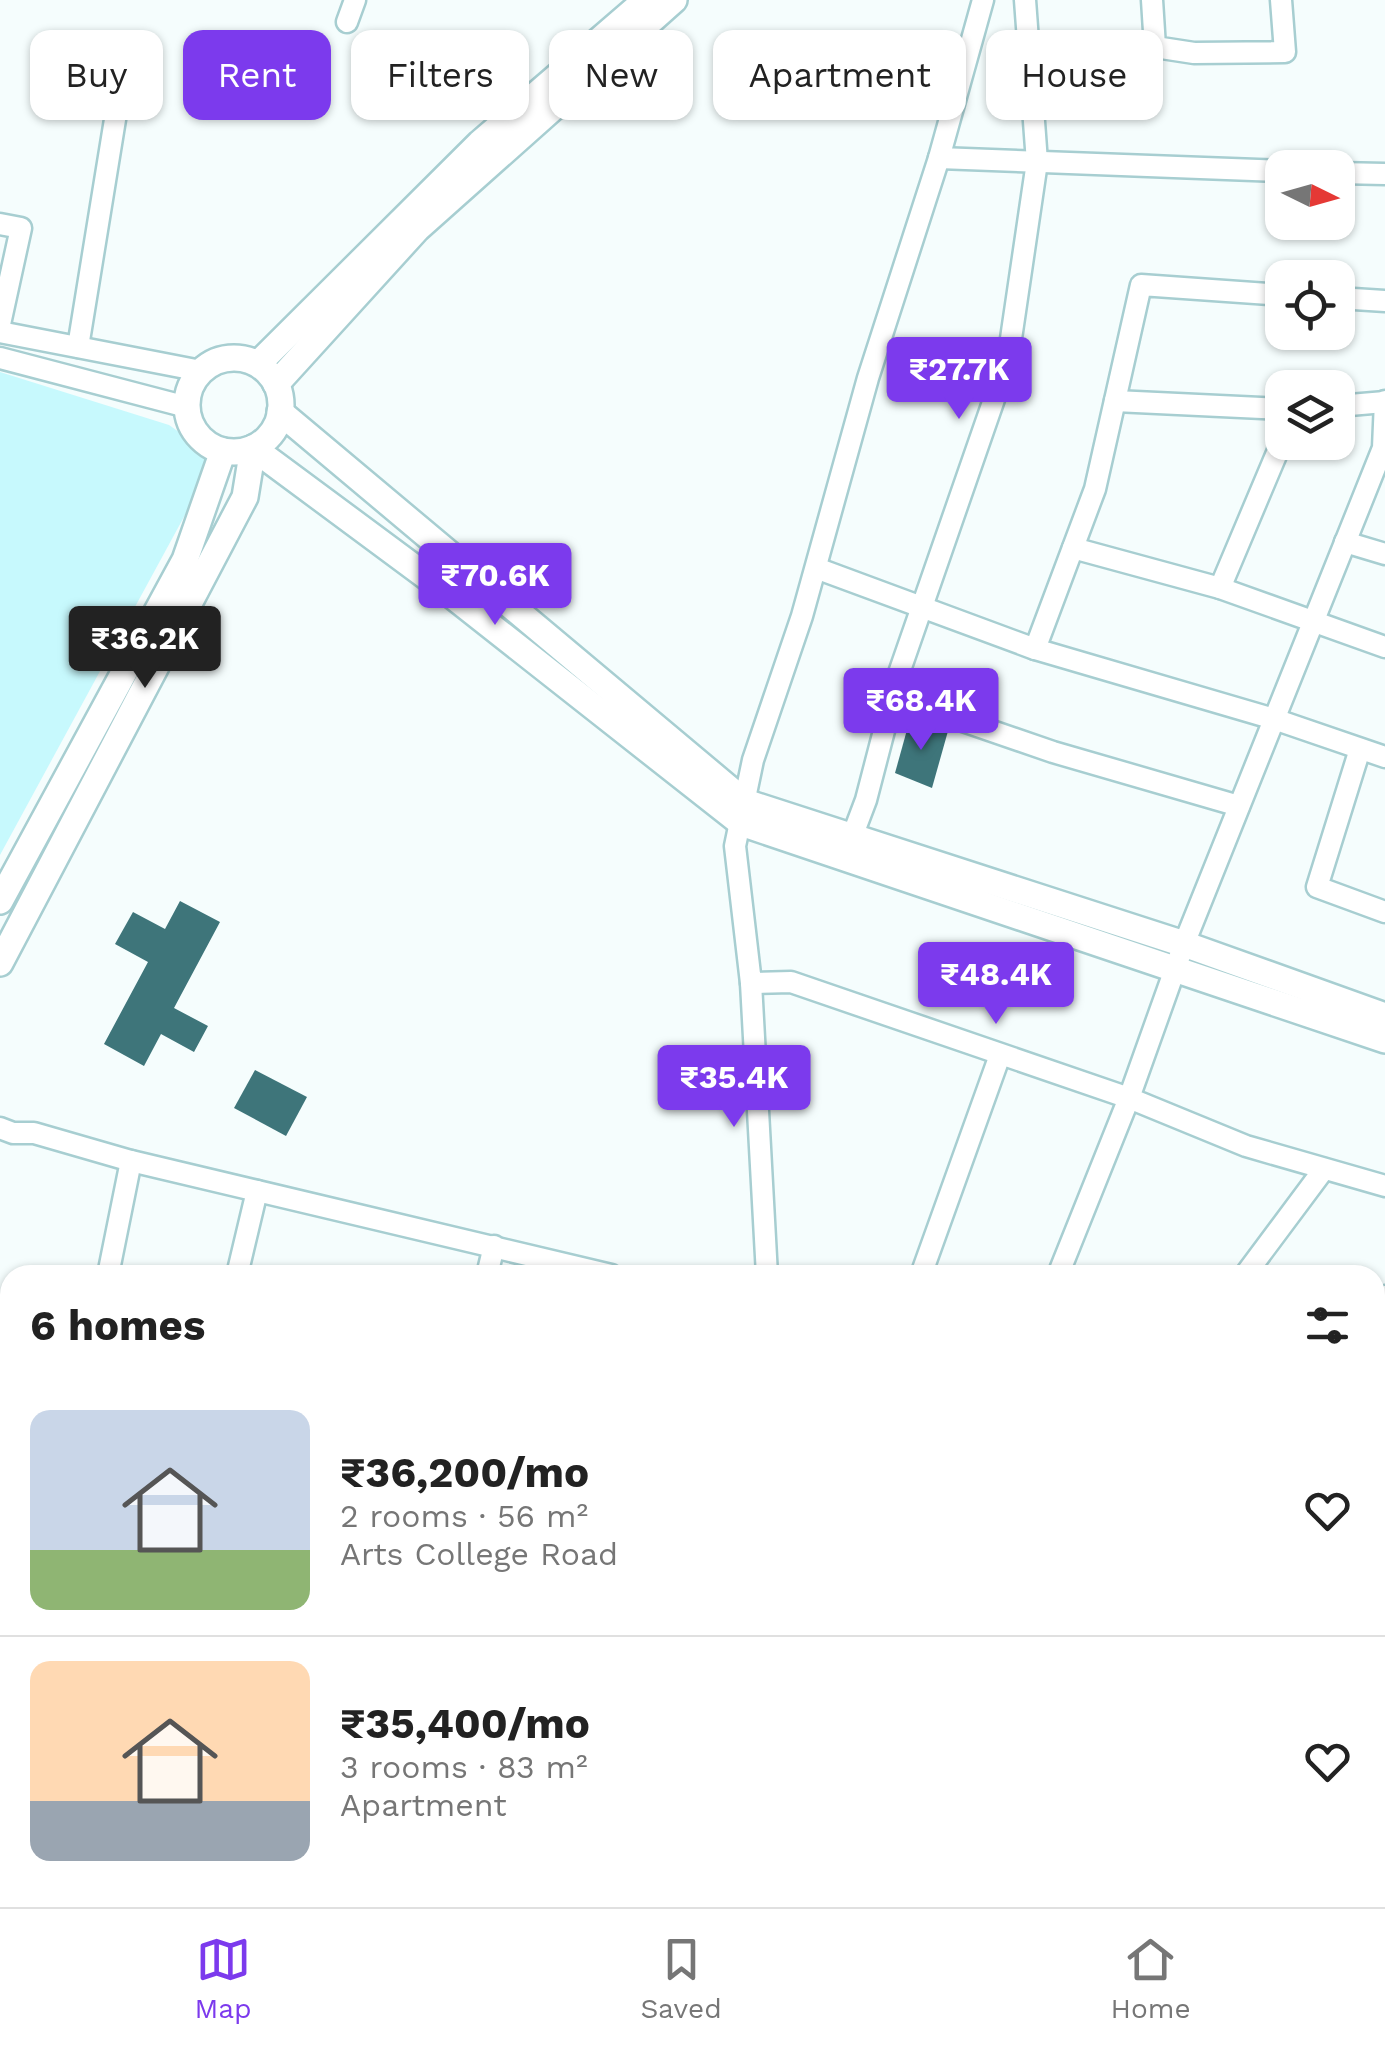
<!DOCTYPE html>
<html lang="en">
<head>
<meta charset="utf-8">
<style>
	body { margin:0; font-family:"Work Sans",sans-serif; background:#f2f2f2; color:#222; height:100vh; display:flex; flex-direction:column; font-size:38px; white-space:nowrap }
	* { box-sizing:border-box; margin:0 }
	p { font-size:32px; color:#767676 }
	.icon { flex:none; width:55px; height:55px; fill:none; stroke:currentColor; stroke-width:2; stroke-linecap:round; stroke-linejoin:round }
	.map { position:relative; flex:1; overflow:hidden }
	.drawer { position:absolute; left:0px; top:1265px; width:1385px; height:642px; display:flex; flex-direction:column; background:#fff; border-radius:30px 30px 0 0; box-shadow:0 2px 8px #0004 }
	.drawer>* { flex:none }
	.top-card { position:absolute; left:30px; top:30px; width:1325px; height:90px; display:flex; gap:20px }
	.needle { width:65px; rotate:95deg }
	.fabs { position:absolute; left:1265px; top:150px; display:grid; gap:20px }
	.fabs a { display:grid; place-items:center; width:90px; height:90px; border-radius:20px; background:#fff; box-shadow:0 2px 8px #0004; font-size:50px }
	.price { position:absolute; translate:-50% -85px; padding:0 22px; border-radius:10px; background:#7c3aed; color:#fff; font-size:32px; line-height:65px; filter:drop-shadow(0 2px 5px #0008) }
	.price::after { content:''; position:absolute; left:50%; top:60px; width:30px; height:22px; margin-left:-15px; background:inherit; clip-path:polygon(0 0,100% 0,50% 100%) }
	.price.active { background:#222; color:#fff }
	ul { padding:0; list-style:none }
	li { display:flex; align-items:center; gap:30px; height:250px; padding:0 30px }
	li+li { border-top:2px solid #e0e0e0 }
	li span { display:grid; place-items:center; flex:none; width:280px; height:200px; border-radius:20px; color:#555 }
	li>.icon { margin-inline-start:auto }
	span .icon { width:120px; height:120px; fill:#fffc; stroke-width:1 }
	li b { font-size:42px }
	h2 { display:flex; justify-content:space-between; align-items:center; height:120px; padding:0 30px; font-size:42px }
	.pill { padding:0 35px; border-radius:20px; background:#fff; box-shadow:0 2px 8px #0004; font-size:35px; line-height:90px }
	.pill.active { background:#7c3aed; color:#fff }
	.tabs { display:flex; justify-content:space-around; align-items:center; height:140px; border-top:2px solid #e0e0e0; background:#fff; font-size:28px; color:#767676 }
	.tabs a { display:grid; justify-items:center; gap:5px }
	.tabs .active { color:#7c3aed }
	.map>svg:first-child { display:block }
	.built { fill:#c7f9fd }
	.building { fill:#3e757a }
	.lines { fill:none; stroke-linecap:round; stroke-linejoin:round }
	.minor-casing { stroke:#a7ced1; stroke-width:25 }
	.major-casing { stroke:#a7ced1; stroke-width:30 }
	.minor { stroke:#fff; stroke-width:20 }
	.major { stroke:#fff; stroke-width:25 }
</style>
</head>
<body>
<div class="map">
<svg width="1385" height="1907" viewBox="0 0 1385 1907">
	<rect width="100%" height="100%" fill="#f5fdfd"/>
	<polygon class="built" points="0,372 169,425 216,458 0,855"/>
	<g class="building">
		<polygon points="910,719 948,731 932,788 895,773"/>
		<polygon points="180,901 220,922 174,1008 208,1026 194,1052 161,1034 144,1066 104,1044 148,962 115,944 133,912 165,929"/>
		<polygon points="255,1070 307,1097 286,1136 234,1108"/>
	</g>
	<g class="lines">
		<g class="minor-casing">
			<g id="minor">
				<polyline points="983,0 939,158 868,378 802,616 753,760 735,846 751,983 791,982 1129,1098 1058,1275"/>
				<polyline points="1152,0 1155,47 1194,53 1285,52 1281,0"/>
				<polyline points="347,22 355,0"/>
				<polyline points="939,158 1282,171"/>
				<polyline points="1338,173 1385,174"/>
				<polyline points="0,224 21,228 0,324"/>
				<polyline points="1282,295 1141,285 1095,489 1035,649 1274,719 1385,757"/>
				<polyline points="1338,298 1385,301"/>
				<polyline points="0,332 201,371"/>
				<polyline points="78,347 126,52"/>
				<polyline points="0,358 187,407"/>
				<polyline points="1115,401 1282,409"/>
				<polyline points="1385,401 1383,448 1184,944 1129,1098 1246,1146 1385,1186"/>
				<polyline points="1338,406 1385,402"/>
				<polyline points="1345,542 1385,554"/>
				<polyline points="1073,548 1220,588 1385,647"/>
				<polyline points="816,568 1035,649"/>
				<polyline points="1220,588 1282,441"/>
				<polyline points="893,697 1053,752 1239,806"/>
				<polyline points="1360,749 1317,887 1385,912"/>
				<polyline points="852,837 866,800 899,673 1008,359 1037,162 1025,0"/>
				<polyline points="751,983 767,1275"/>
				<polyline points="0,1128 13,1133 34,1133 131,1161 611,1275"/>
				<polyline points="108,1275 131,1161"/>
				<polyline points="237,1275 257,1191"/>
				<polyline points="487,1275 494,1246"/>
				<polyline points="921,1275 1000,1055"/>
				<polyline points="1245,1275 1324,1169"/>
				<polyline points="1375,1305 1385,1296"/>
				<polyline points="1375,1353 1385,1357"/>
				<polyline points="0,1394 10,1396"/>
				<polyline points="10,1435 2,1579 10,1584"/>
				<polyline points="1375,1453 1385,1457"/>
				<polyline points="1375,1597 1385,1600"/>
				<polyline points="1375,1722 1385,1725"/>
				<polyline points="1375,1837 1385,1841"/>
				<polyline points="22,1898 22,1907"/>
				<polyline points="1011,1898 1045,1907"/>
				<polyline points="84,1907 86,1898"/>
				<polyline points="321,1907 324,1898"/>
				<polyline points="456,1907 459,1898"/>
				<polyline points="600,1907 602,1898"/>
				<polyline points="748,1907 750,1898"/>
				<polyline points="887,1907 890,1898"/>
				<polyline points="1077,1907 1078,1898"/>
			</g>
		</g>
		<g class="major-casing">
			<g id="major">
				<circle cx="234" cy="405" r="47"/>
				<polyline points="258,364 480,143 646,0"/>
				<polyline points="276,384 417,229 674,0"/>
				<polyline points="280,412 745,802 1184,944 1385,1016"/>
				<polyline points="0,901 185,560 223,451"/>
				<polyline points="0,963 245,497 253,448 454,597 741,823 1385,1040"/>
			</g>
		</g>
		<use href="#minor" class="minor"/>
		<use href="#major" class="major"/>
	</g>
</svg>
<div class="fabs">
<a><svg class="needle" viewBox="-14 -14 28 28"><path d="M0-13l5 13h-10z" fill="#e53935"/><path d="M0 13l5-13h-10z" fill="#767676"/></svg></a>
<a><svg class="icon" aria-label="locate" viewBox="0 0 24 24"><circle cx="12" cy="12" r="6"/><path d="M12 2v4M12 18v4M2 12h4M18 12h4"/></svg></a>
<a><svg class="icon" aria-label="layers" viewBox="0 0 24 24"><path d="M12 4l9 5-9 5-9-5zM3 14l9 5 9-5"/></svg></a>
</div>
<b class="price" style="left:959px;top:422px">₹27.7K</b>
<b class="price" style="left:495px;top:628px">₹70.6K</b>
<b class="price active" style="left:145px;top:691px">₹36.2K</b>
<b class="price" style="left:921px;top:753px">₹68.4K</b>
<b class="price" style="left:996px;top:1027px">₹48.4K</b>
<b class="price" style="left:734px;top:1130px">₹35.4K</b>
<div class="top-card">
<a class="pill">Buy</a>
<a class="pill active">Rent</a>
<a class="pill">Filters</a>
<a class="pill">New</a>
<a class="pill">Apartment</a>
<a class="pill">House</a>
</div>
<section class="drawer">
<h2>6 homes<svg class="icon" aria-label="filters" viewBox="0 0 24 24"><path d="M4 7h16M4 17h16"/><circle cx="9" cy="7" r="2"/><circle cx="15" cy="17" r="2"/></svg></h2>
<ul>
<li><span style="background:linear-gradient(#c9d6e8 70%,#8fb573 0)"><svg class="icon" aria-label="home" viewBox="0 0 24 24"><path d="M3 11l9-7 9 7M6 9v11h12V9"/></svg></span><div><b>₹36,200/mo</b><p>2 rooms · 56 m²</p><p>Arts College Road</p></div><svg class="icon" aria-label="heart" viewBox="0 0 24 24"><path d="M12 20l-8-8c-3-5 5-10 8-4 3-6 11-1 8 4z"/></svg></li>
<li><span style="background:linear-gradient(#ffd9b3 70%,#9aa5b1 0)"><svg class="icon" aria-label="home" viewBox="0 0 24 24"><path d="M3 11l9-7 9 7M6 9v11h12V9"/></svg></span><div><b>₹35,400/mo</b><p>3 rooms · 83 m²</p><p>Apartment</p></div><svg class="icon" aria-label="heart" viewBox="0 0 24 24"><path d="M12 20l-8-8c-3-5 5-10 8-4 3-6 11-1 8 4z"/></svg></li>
</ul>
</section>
</div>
<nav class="tabs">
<a class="active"><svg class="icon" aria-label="map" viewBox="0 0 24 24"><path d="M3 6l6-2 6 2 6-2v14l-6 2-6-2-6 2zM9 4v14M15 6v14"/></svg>Map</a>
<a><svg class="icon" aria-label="saved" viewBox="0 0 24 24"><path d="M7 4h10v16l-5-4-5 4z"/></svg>Saved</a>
<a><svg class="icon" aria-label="home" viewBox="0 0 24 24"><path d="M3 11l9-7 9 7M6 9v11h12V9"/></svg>Home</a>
</nav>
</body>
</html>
